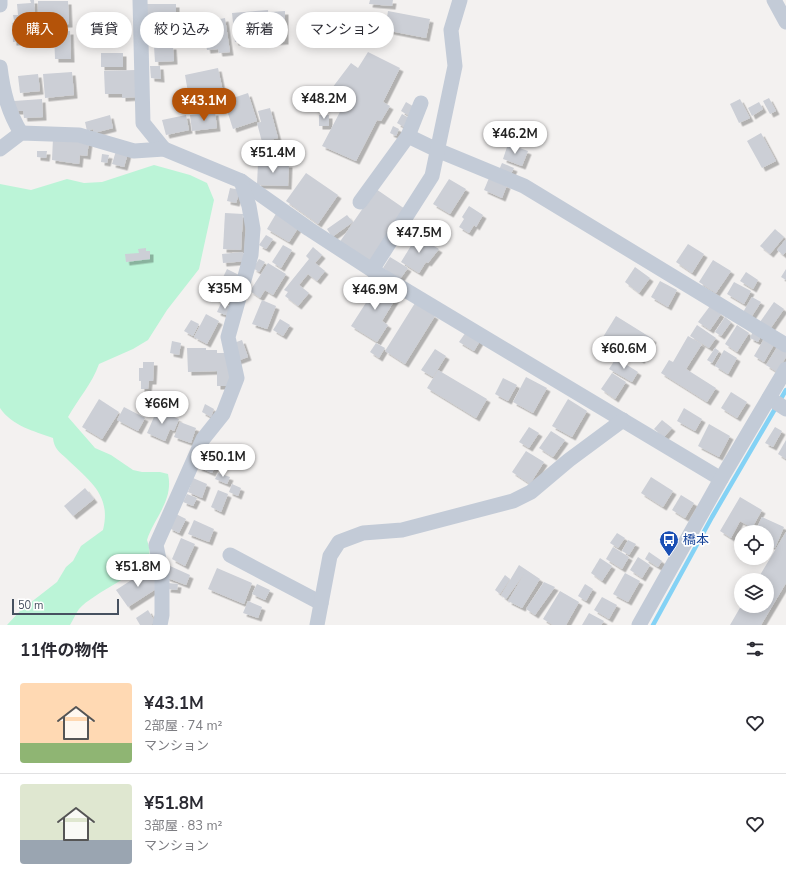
<!DOCTYPE html>
<html lang="ja">
<head>
<meta charset="utf-8">
<style>
	body { margin:0; font-family:"Nunito Sans","Noto Sans JP",sans-serif; background:#f2f2f3; color:#2b2b33; height:100vh; display:flex; flex-direction:column; font-size:15px; white-space:nowrap }
	* { box-sizing:border-box; margin:0 }
	p { font-size:13px; color:#7c7c81 }
	.icon { flex:none; width:22px; height:22px; fill:none; stroke:currentColor; stroke-width:2; stroke-linecap:round; stroke-linejoin:round }
	.map { position:relative; height:625px; overflow:hidden }
	.panel { display:flex; flex-direction:column; background:#fff; flex:1 }
	.panel>* { flex:none }
	.guide { position:absolute; left:12px; top:12px; width:400px; height:36px; display:flex; gap:8px }
	.tools { position:absolute; left:734px; top:525px; display:grid; gap:8px }
	.tools a { display:grid; place-items:center; width:40px; height:40px; border-radius:50%; background:#fff; box-shadow:0 2px 10px #0003; font-size:20px }
	.scale { position:absolute; left:12px; bottom:10px; width:107px; box-sizing:border-box; padding-left:4px; border:2px solid #465160; border-top:0; font-size:11px; line-height:14px; white-space:nowrap; color:#465160; -webkit-text-stroke:3px #fff; paint-order:stroke }
	.price { position:absolute; translate:-50% -34px; padding:0 9px; border-radius:14px; background:#fff; color:#222; font-size:13px; line-height:26px; filter:drop-shadow(0 1px 2px #0008) }
	.price::after { content:''; position:absolute; left:50%; top:24px; width:12px; height:9px; margin-left:-6px; background:inherit; clip-path:polygon(0 0,100% 0,50% 100%) }
	.price.current { background:#b45309; color:#fff }
	ul { padding:0; list-style:none }
	li { display:flex; align-items:center; gap:12px; height:100px; padding:0 20px }
	li+li { border-top:1px solid #e1e1e2 }
	li span { display:grid; place-items:center; flex:none; width:112px; height:80px; border-radius:4px; color:#555 }
	li>.icon { margin-inline-start:auto }
	span .icon { width:48px; height:48px; fill:#fffc; stroke-width:1 }
	li b { font-size:17px }
	h2 { display:flex; justify-content:space-between; align-items:center; height:48px; padding:0 20px; font-size:17px }
	.pill { padding:0 14px; border-radius:18px; background:#fff; box-shadow:0 2px 10px #0003; font-size:14px; line-height:36px }
	.pill.current { background:#b45309; color:#fff }
	.map>svg:first-child { display:block }
	.green { fill:#bbf4d7 }
	.lines { fill:none; stroke-linecap:round; stroke-linejoin:round }
	.stream { stroke:#84d2f5; stroke-width:4.5 }
	.building { fill:#cccfd6; filter:url(#shadow) }
	.minor { stroke:#c3cbd7; stroke-width:15 }
	.labels { text-anchor:middle; dominant-baseline:central; stroke-width:3.5; stroke-linejoin:round; paint-order:stroke }
	.transit-label { font-size:13px; fill:#164399; stroke:#fff; text-anchor:start }
</style>
</head>
<body>
<div class="map">
<svg width="786" height="625" viewBox="0 0 786 625">
	<defs>
		<filter id="shadow"><feDropShadow dx="3.5" dy="3.5" stdDeviation="0" flood-color="#0004"/></filter>
	</defs>
	<rect width="100%" height="100%" fill="#f3f1f0"/>
	<path class="green" d="M154,165L190,175L207,183L214,200L199,269L167,310L148,340L133,349L99,364C92,384 78,399 68,417L95,448L111,455L133,470L142,472H160L168,474C174,500 154,518 147,540C149,546 151,553 148,558C141,573 93,593 79,609C76,613 73,620 70,625H7L21,610L57,582L66,567L73,561L81,546L103,530C112,494 88,480 66,458C59,452 54,448 53,438C34,431 12,426 0,408V184L31,190L67,179L84,183L102,182Z"/>
	<g class="lines">
		<polyline class="stream" points="653,625 712,517 786,390"/>
	</g>
	<g class="building">
		<polygon points="30,0 34,0 35,18 14,20 13,15 18,15 17,4 31,3"/>
		<polygon points="370,0 393,0 392,6 369,4"/>
		<polygon points="38,1 68,1 69,24 38,25"/>
		<polygon points="145,4 176,4 176,29 145,30"/>
		<polygon points="268,10 270,39 235,42 232,13"/>
		<polygon points="285,11 285,41 270,42 270,12"/>
		<polygon points="388,11 430,19 426,38 385,30"/>
		<polygon points="225,18 230,52 219,53 218,49 207,50 205,39 218,37 215,20"/>
		<polygon points="36,21 37,40 13,42 12,23"/>
		<polygon points="70,31 71,59 55,59 54,32"/>
		<rect x="155" y="32" width="21" height="8"/>
		<polygon points="154,46 173,46 174,61 155,62"/>
		<polygon points="368,52 400,68 383,102 390,106 381,121 377,120 356,161 322,146 341,110 336,106 334,108 323,100 351,63 358,68"/>
		<rect x="101" y="53" width="22" height="14"/>
		<polygon points="150,66 160,66 161,79 151,78"/>
		<polygon points="218,68 223,92 189,98 185,75"/>
		<polygon points="136,70 137,97 122,98 122,94 105,94 104,71"/>
		<polygon points="72,72 74,95 45,98 43,74"/>
		<polygon points="38,74 40,91 20,93 18,76"/>
		<polygon points="248,93 257,121 233,129 224,101"/>
		<polygon points="769,98 776,111 770,114 763,101"/>
		<polygon points="42,99 43,117 24,118 23,111 15,111 14,101"/>
		<polygon points="740,99 750,118 739,123 730,104"/>
		<polygon points="406,102 416,108 411,117 401,111"/>
		<polygon points="759,102 763,109 752,116 748,108"/>
		<polygon points="270,108 278,138 262,142 257,123 261,122 258,111"/>
		<polygon points="215,112 217,128 192,131 190,115"/>
		<polygon points="402,114 409,118 404,127 397,123"/>
		<polygon points="110,115 113,128 94,133 93,129 87,131 85,122"/>
		<polygon points="186,115 189,130 166,135 162,120"/>
		<rect x="319" y="115" width="10" height="11"/>
		<polygon points="393,126 399,129 396,136 390,133"/>
		<polygon points="761,133 776,161 762,168 747,141"/>
		<polygon points="53,138 89,142 87,156 80,155 79,164 52,160"/>
		<polygon points="508,144 528,151 522,166 503,159"/>
		<polygon points="37,151 47,151 46,158 37,157"/>
		<polygon points="116,151 128,153 124,167 112,164"/>
		<polygon points="102,154 109,155 107,163 101,162"/>
		<polygon points="258,163 289,164 288,186 257,185"/>
		<polygon points="502,163 514,168 510,176 499,170"/>
		<polygon points="306,173 338,195 318,224 286,201"/>
		<polygon points="489,178 507,185 502,198 484,190"/>
		<polygon points="449,179 466,189 450,214 433,204"/>
		<polygon points="230,188 240,190 236,203 227,201"/>
		<polygon points="376,189 405,209 368,263 339,243"/>
		<polygon points="469,206 483,215 476,227 474,225 469,233 459,227 464,219 462,217"/>
		<polygon points="277,212 300,225 289,242 267,229"/>
		<polygon points="225,213 243,214 241,250 223,249"/>
		<polygon points="347,215 353,222 332,237 327,229"/>
		<polygon points="775,229 784,237 770,254 760,246"/>
		<polygon points="266,235 273,239 266,249 259,245"/>
		<polygon points="417,236 439,249 428,263 426,262 419,273 401,262"/>
		<polygon points="786,239 786,252 783,255 777,250"/>
		<polygon points="688,244 704,254 692,273 676,262"/>
		<polygon points="283,245 292,250 281,268 272,262"/>
		<polygon points="313,247 322,255 315,263 325,271 317,281 308,274 299,285 309,293 298,306 285,296 288,292 284,290 309,259 306,256"/>
		<polygon points="146,248 146,251 150,251 150,259 126,262 125,254 139,253 138,249"/>
		<polygon points="242,252 248,258 248,261 223,263 222,254"/>
		<polygon points="390,257 408,268 400,279 383,268"/>
		<polygon points="259,259 265,262 259,272 253,268"/>
		<polygon points="713,260 731,271 716,293 699,282"/>
		<polygon points="268,263 286,274 273,295 265,290 260,298 250,291"/>
		<polygon points="635,267 650,278 639,293 625,282"/>
		<polygon points="227,269 241,276 228,303 214,296"/>
		<polygon points="786,269 786,280 781,277"/>
		<polygon points="746,272 758,280 753,289 740,281"/>
		<polygon points="376,279 399,293 382,321 388,325 377,342 351,326 369,298 365,296"/>
		<polygon points="660,281 677,290 668,307 651,297"/>
		<polygon points="734,282 751,291 744,304 727,294"/>
		<polygon points="752,297 761,302 750,319 742,314"/>
		<polygon points="262,300 276,306 267,329 252,324"/>
		<polygon points="774,302 784,309 770,329 760,322"/>
		<polygon points="221,303 232,307 229,316 217,312"/>
		<polygon points="415,303 435,316 405,364 385,351"/>
		<polygon points="710,306 721,314 710,330 698,322"/>
		<polygon points="206,314 219,321 207,344 194,337"/>
		<polygon points="616,316 653,339 641,360 603,337"/>
		<polygon points="725,317 731,322 721,336 715,332"/>
		<polygon points="280,319 290,325 283,336 273,330"/>
		<polygon points="191,320 199,324 193,336 184,331"/>
		<polygon points="697,325 716,338 709,348 690,336"/>
		<polygon points="737,325 749,333 737,352 725,344"/>
		<polygon points="753,331 761,336 758,342 750,338"/>
		<polygon points="466,332 480,341 474,351 459,342"/>
		<polygon points="688,336 702,344 686,369 716,388 707,402 661,373 669,360 673,362"/>
		<polygon points="765,337 775,343 764,362 754,356"/>
		<polygon points="242,340 248,357 237,361 231,344"/>
		<polygon points="172,341 181,343 179,355 170,353"/>
		<polygon points="376,343 385,348 379,358 370,352"/>
		<polygon points="779,344 786,348 786,357 777,372 766,365"/>
		<polygon points="187,348 206,348 206,350 217,350 217,353 230,353 230,386 217,386 217,371 188,372"/>
		<polygon points="715,348 719,351 712,363 707,360"/>
		<polygon points="435,349 446,356 433,377 421,370"/>
		<polygon points="724,350 737,358 728,374 715,366"/>
		<polygon points="616,358 638,372 632,382 609,369"/>
		<polygon points="143,362 154,362 153,381 149,381 148,389 141,389 141,381 139,381 139,368 143,368"/>
		<polygon points="438,370 487,399 476,418 427,388"/>
		<polygon points="612,373 626,382 615,399 601,389"/>
		<polygon points="526,377 547,388 533,413 513,402"/>
		<polygon points="503,378 517,385 508,401 495,394"/>
		<polygon points="731,392 747,402 737,418 721,408"/>
		<polygon points="99,399 119,412 102,439 82,427"/>
		<polygon points="568,399 587,411 572,437 552,426"/>
		<polygon points="205,404 214,409 211,417 202,412"/>
		<polygon points="124,407 145,418 138,431 117,420"/>
		<polygon points="684,408 702,419 695,431 677,421"/>
		<polygon points="157,410 179,419 174,431 170,429 165,441 147,433"/>
		<polygon points="662,420 672,428 664,437 654,429"/>
		<polygon points="180,422 196,428 191,443 174,437"/>
		<polygon points="709,424 730,436 719,457 698,446"/>
		<polygon points="529,427 539,433 529,448 519,442"/>
		<polygon points="775,427 782,431 773,447 765,443"/>
		<polygon points="551,431 565,440 553,457 539,448"/>
		<polygon points="786,440 786,459 778,454"/>
		<polygon points="207,449 221,456 212,473 198,467"/>
		<polygon points="526,451 544,462 530,484 512,472"/>
		<polygon points="218,473 230,477 227,484 215,479"/>
		<polygon points="651,477 673,491 663,507 641,493"/>
		<polygon points="193,478 207,484 202,498 188,492"/>
		<polygon points="232,484 241,488 238,496 229,492"/>
		<polygon points="85,488 94,499 73,516 64,506"/>
		<polygon points="218,490 228,494 221,512 211,507"/>
		<polygon points="187,494 197,498 193,506 183,502"/>
		<polygon points="681,495 694,503 685,518 672,510"/>
		<polygon points="740,497 762,510 752,528 740,521 731,538 720,531"/>
		<polygon points="176,514 186,519 179,533 169,528"/>
		<polygon points="762,517 784,527 775,548 767,544 767,532 755,532"/>
		<polygon points="194,520 214,529 209,542 188,534"/>
		<polygon points="786,532 786,583 761,625 730,625 741,606 767,606 767,580 757,580"/>
		<polygon points="617,533 625,538 618,548 610,543"/>
		<polygon points="181,538 195,544 185,566 172,559"/>
		<polygon points="628,540 636,544 629,555 622,551"/>
		<polygon points="613,547 629,557 622,569 606,559"/>
		<polygon points="649,552 662,561 658,567 645,559"/>
		<polygon points="638,557 650,565 642,578 630,570"/>
		<polygon points="600,558 612,566 602,581 591,573"/>
		<polygon points="519,565 540,579 522,608 508,601 524,574 506,599 501,595"/>
		<polygon points="170,566 190,575 186,585 165,577"/>
		<polygon points="217,568 252,583 244,604 208,589"/>
		<polygon points="147,570 159,587 128,607 116,590"/>
		<polygon points="625,573 640,581 628,602 613,594"/>
		<polygon points="505,575 510,579 500,594 495,590"/>
		<polygon points="544,582 555,587 535,615 526,609"/>
		<polygon points="168,583 178,584 177,590 167,589"/>
		<polygon points="257,584 270,590 265,600 252,594"/>
		<polygon points="585,584 593,589 586,601 578,596"/>
		<polygon points="560,591 579,602 566,625 553,625 543,619"/>
		<polygon points="602,597 617,605 609,619 594,610"/>
		<polygon points="248,601 262,607 258,618 243,613"/>
		<polygon points="148,610 155,622 151,625 140,625 136,618"/>
		<polygon points="589,613 604,621 601,625 582,625"/>
	</g>
	<g class="lines">
		<g class="minor">
			<polyline points="140,0 143,123 164,149"/>
			<polyline points="774,0 786,22"/>
			<polyline points="0,5 0,0"/>
			<path d="M0,67C3,92 8,111 21,133"/>
			<polyline points="408,136 437,150 524,186 786,345"/>
			<polyline points="0,149 21,133 79,135 134,151 164,149 241,181 309,229 372,270 721,479"/>
			<polyline points="360,202 408,136 421,103"/>
			<polyline points="372,270 432,176 455,66 451,30 460,0"/>
			<polyline points="769,398 786,409"/>
			<polyline points="230,555 321,603"/>
			<polyline points="160,625 162,615 162,574 156,545 203,439 223,414 237,378 228,337 251,255 253,229 249,206 241,181"/>
			<polyline points="317,625 330,556 339,542 363,533 402,530 513,501 531,492 569,460 623,420"/>
			<polyline points="639,625 721,479 786,369"/>
		</g>
	</g>
	<defs>
		<g id="bus-pin" transform="scale(1)"><path d="M0 17L-7.5 6A9.5 9.5 0 1 1 7.5 6Z" fill="#1a4fb4" stroke="#fff"/><path d="M-5-6H5V4H4V6H2V4H-2V6H-4V4H-5ZM-3.5-4V0h7V-4ZM-3.5 1.2v1.5H-2V1.2ZM2 1.2v1.5H3.5V1.2Z" fill="#fff"/></g>
	</defs>
	<g fill-rule="evenodd">
		<use href="#bus-pin" x="669" y="540"/>
	</g>
	<g class="labels">
		<g class="transit-label">
			<text x="683" y="540">橋本</text>
		</g>
	</g>
</svg>
<div class="tools">
<a><svg class="icon" aria-label="locate" viewBox="0 0 24 24"><circle cx="12" cy="12" r="6"/><path d="M12 2v4M12 18v4M2 12h4M18 12h4"/></svg></a>
<a><svg class="icon" aria-label="layers" viewBox="0 0 24 24"><path d="M12 4l9 5-9 5-9-5zM3 14l9 5 9-5"/></svg></a>
</div>
<div class="scale">50 m</div>
<b class="price" style="left:324px;top:120px">¥48.2M</b>
<b class="price current" style="left:204px;top:122px">¥43.1M</b>
<b class="price" style="left:515px;top:155px">¥46.2M</b>
<b class="price" style="left:273px;top:174px">¥51.4M</b>
<b class="price" style="left:419px;top:254px">¥47.5M</b>
<b class="price" style="left:225px;top:310px">¥35M</b>
<b class="price" style="left:375px;top:311px">¥46.9M</b>
<b class="price" style="left:624px;top:370px">¥60.6M</b>
<b class="price" style="left:162px;top:425px">¥66M</b>
<b class="price" style="left:223px;top:478px">¥50.1M</b>
<b class="price" style="left:138px;top:588px">¥51.8M</b>
<div class="guide">
<a class="pill current">購入</a>
<a class="pill">賃貸</a>
<a class="pill">絞り込み</a>
<a class="pill">新着</a>
<a class="pill">マンション</a>
</div>
</div>
<section class="panel">
<h2>11件の物件<svg class="icon" aria-label="filters" viewBox="0 0 24 24"><path d="M4 7h16M4 17h16"/><circle cx="9" cy="7" r="2"/><circle cx="15" cy="17" r="2"/></svg></h2>
<ul>
<li><span style="background:linear-gradient(#ffd9b3 75%,#8fb573 0)"><svg class="icon" aria-label="home" viewBox="0 0 24 24"><path d="M3 11l9-7 9 7M6 9v11h12V9"/></svg></span><div><b>¥43.1M</b><p>2部屋 · 74 m²</p><p>マンション</p></div><svg class="icon" aria-label="heart" viewBox="0 0 24 24"><path d="M12 20l-8-8c-3-5 5-10 8-4 3-6 11-1 8 4z"/></svg></li>
<li><span style="background:linear-gradient(#dfe7d0 70%,#9aa5b1 0)"><svg class="icon" aria-label="home" viewBox="0 0 24 24"><path d="M3 11l9-7 9 7M6 9v11h12V9"/></svg></span><div><b>¥51.8M</b><p>3部屋 · 83 m²</p><p>マンション</p></div><svg class="icon" aria-label="heart" viewBox="0 0 24 24"><path d="M12 20l-8-8c-3-5 5-10 8-4 3-6 11-1 8 4z"/></svg></li>
</ul>
</section>
</body>
</html>
